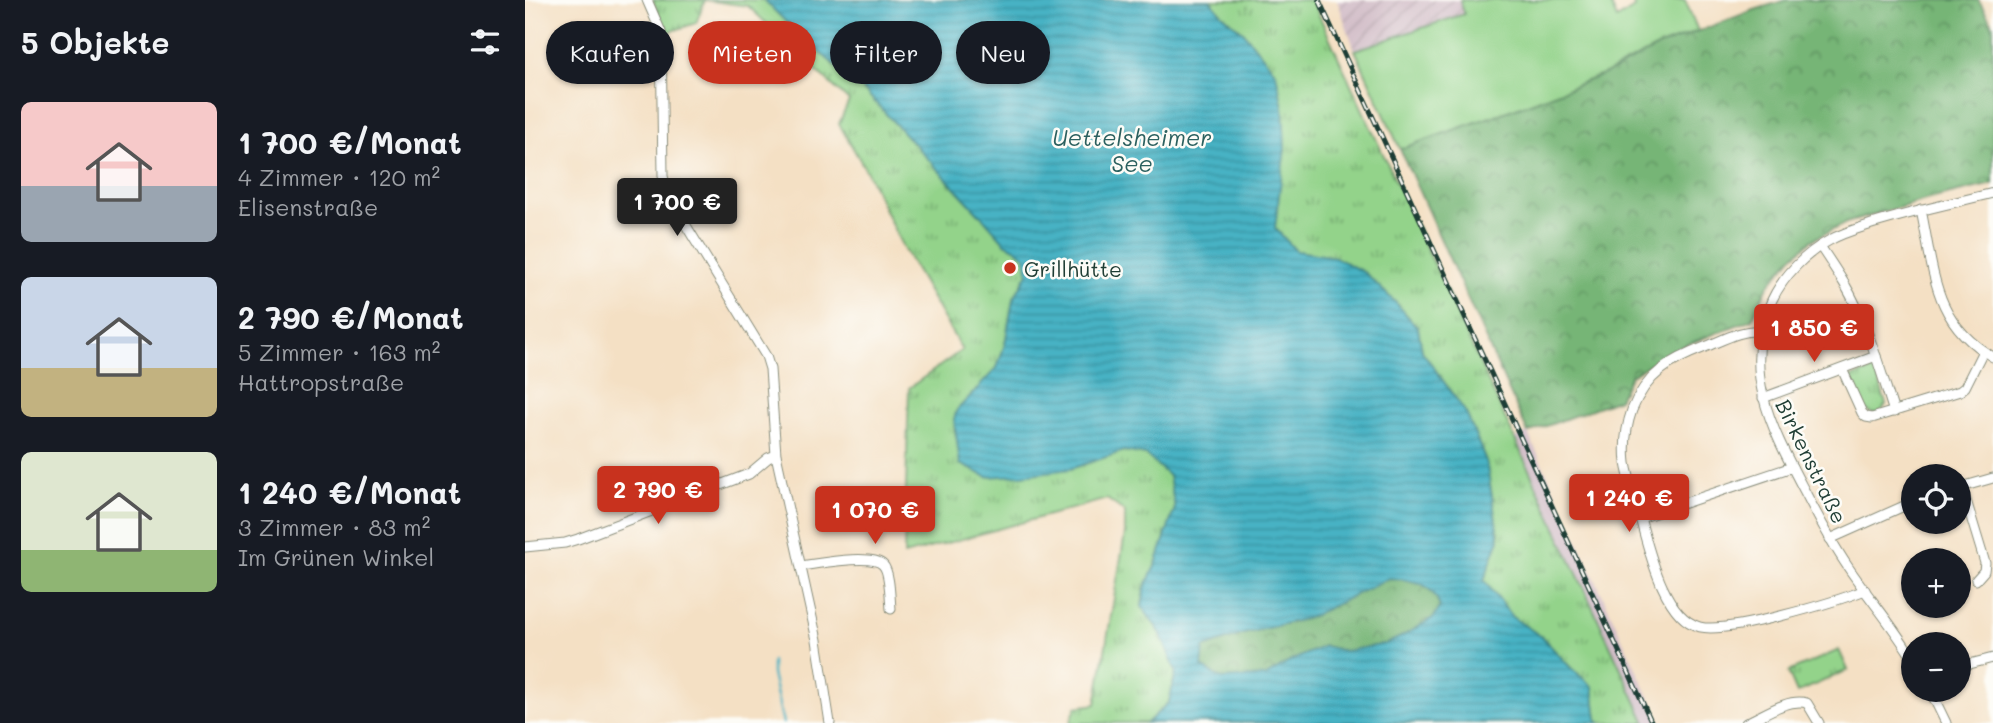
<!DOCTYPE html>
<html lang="de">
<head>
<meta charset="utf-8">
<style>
	body { margin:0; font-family:Mali,sans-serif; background:#242831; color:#f1f3f6; height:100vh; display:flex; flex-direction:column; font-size:26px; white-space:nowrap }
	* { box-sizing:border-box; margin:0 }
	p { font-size:23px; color:#9ea1a6 }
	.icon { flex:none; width:38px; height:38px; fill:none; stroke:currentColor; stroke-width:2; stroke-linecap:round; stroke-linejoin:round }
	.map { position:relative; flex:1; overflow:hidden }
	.details { display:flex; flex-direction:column; background:#171b24; width:525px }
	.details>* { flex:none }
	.banner { position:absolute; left:21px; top:21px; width:665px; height:63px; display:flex; gap:14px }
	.buttons { position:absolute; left:1376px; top:464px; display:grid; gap:14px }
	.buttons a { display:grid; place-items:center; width:70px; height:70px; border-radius:50%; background:#171b24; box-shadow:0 2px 5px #0004; font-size:35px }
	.price { position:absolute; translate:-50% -60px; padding:0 16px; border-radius:7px; background:#c8321e; color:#fff; font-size:23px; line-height:46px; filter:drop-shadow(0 2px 4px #0008) }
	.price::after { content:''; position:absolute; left:50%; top:42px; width:21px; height:16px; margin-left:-10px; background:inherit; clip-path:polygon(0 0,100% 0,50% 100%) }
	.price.active { background:#222; color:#fff }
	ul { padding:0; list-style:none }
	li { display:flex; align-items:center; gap:21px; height:175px; padding:0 21px }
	li span { display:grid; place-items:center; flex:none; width:196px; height:140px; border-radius:10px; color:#555 }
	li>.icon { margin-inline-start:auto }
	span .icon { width:84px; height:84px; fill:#fffc; stroke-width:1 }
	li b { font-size:30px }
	h2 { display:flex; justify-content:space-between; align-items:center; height:84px; padding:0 21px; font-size:30px }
	.chip { padding:0 24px; border-radius:32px; background:#171b24; box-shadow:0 2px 5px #0004; font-size:24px; line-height:63px }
	.chip.active { background:#c8321e; color:#fff }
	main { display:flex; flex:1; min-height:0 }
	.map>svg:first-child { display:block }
	.industrial { fill:url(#industrial-furrows) }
	.railway { fill:#d2bdc8 }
	.green { fill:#93d38a; stroke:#59885f; stroke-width:2 }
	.forest { fill:url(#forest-crowns); stroke:#4a7955; stroke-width:2 }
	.park { fill:url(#park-tufts); stroke:#59885f; stroke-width:2 }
	.water { fill:url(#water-rules); stroke:#32787c; stroke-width:2; fill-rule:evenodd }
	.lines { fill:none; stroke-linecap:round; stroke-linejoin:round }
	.stream { stroke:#46b2c4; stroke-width:2.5 }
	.minor-casing { stroke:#8a8e7c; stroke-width:11 }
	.minor { stroke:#fff; stroke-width:9 }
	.rail-casing { stroke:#1f3d34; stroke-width:5 }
	.rail { stroke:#fdfcf7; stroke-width:2.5; stroke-dasharray:8; stroke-linecap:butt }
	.poi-dot { fill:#c8321e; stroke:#fdfcf7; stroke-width:2.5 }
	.labels { text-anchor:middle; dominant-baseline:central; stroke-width:5; stroke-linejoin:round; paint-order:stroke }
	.poi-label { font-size:21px; fill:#1f3d34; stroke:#fdfcf7; text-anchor:start }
	.street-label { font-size:21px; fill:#1f3d34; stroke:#fdfcf7 }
	.water-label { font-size:23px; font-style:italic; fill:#2b605f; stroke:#fdfcf7 }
</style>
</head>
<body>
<main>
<section class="details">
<h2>5 Objekte<svg class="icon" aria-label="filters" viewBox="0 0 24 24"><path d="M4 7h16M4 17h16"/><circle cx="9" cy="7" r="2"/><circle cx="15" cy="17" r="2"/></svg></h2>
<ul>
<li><span style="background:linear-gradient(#f6c9c9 60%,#9aa5b1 0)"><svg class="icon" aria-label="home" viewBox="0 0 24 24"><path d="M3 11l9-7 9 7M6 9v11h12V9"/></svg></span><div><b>1 700 €/Monat</b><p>4 Zimmer · 120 m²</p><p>Elisenstraße</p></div></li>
<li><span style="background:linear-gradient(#c9d6e8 65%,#c2b280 0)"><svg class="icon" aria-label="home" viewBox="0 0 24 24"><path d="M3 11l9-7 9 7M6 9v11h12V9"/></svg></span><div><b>2 790 €/Monat</b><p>5 Zimmer · 163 m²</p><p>Hattropstraße</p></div></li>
<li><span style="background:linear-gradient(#dfe7d0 70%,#8fb573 0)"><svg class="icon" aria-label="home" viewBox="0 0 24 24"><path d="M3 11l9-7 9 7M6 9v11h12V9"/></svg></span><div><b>1 240 €/Monat</b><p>3 Zimmer · 83 m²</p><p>Im Grünen Winkel</p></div></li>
</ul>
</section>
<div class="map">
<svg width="1468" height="723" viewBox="0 0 1468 723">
	<defs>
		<pattern id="industrial-furrows" width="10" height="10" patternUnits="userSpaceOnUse" patternTransform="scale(1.75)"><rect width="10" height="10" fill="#d2bdc8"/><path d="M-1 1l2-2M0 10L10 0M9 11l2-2" fill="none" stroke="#b4a3ac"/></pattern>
		<pattern id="forest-crowns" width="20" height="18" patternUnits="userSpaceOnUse" patternTransform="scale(1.75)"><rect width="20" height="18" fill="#76b576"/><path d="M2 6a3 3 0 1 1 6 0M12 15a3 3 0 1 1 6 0" fill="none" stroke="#609462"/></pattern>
		<pattern id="park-tufts" width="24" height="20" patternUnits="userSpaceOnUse" patternTransform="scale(1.75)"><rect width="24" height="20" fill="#93d38a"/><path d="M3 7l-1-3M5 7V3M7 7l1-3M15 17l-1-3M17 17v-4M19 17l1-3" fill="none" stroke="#77ac72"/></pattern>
		<pattern id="water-rules" width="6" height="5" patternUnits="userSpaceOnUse" patternTransform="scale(1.75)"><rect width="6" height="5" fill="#46b2c4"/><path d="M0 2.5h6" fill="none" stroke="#3a92a0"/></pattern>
	</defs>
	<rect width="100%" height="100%" fill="#fdfcf7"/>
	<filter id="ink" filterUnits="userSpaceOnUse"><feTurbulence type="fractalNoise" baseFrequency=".0143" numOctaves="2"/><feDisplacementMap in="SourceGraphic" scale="14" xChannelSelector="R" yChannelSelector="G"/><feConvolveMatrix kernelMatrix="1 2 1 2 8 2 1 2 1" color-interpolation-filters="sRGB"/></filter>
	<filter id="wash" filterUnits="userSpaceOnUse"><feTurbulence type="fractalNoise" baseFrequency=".00686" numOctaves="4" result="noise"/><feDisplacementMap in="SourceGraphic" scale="28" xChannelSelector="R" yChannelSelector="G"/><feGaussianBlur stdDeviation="1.57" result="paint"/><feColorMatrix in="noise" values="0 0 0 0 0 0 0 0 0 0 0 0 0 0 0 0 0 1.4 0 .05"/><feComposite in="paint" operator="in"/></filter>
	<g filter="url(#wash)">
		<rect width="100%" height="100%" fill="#f4e0c4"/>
		<polygon class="industrial" points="812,0 935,0 939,14 830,50"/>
		<polygon class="railway" points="1003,433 1136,723 1121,723 1104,687 990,438"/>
		<polygon class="green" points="935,0 1084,0 1092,19 1109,8 1108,0 1160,0 1173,31 1135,46 1080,74 1008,102 875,149 830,50 939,14"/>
		<g class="forest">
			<polygon points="1261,0 1453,0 1468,25 1468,184 1404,199 1321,223 1287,240 1266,258 1243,286 1227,319 1156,347 1106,375 1094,399 1003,433 875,149 1008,102 1080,74 1135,46 1229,10"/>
			<path d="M864,578C886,580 908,581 915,607L909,617L878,636L861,644L820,651L799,646L768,660L741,676L697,679L677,667L678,648L718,634L783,618Z"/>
		</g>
		<g class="park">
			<polygon points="128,0 239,0 273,34 337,88 459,219 480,243 490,248 500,256 503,273 488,300 480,344 472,368 432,410 429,419 431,437 545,469 599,451 621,455 644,476 650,508 631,564 620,588 617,606 635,632 651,672 644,702 622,723 545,723 551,707 571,704 600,534 600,512 582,499 379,555 384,388 437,350 378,248 342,172 314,124 324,101 223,6 180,0 171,23 144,32 135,18"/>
			<polygon points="685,0 787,0 1121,723 1075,723 1072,719 1068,687 1046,668 1017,637 987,617 959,580 974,539 961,461 941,413 897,351 893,328 871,303 840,273 810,257 771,251 750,228 751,73 719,33 697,14"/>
			<polygon points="1350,369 1361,404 1356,412 1348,414 1339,409 1325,378"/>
			<polygon points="1314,650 1323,670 1272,693 1263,672"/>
		</g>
		<path class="water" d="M239,0H685L697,14L719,33L751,73L758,107L760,148L750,228L771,251L810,257L840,273L871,303L893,328L897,351L941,413L961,461L974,539L959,580L987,617L1017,637L1046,668L1068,687L1072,719L1075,723H622L644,702L651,672L635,632L617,607L620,588L631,564L650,508L644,476L621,455L599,451L545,469L497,475L462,477L435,464L429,419L432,410L472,368L480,344L488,300L503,273L500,256L490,248L480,243L459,219L337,88L273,34ZM864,578C886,580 908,581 915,607L909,617L878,636L861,644L820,651L799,646L768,660L741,676L697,679L677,667L679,648L718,634L783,618Z"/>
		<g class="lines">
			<polyline class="stream" points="247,661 247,674 258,723"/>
		</g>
	</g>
	<g filter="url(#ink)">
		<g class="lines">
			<g class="minor-casing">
				<g id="minor">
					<polyline points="122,0 136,32 138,176 143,196 241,356 245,369 251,455 292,640 305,723"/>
					<path d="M1396,210C1409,271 1408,323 1468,357"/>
					<path d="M1295,246C1303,258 1311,270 1319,283C1342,322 1355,369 1369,412"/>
					<path d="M1236,331C1217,329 1198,340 1180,347C1146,360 1121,374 1107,410C1101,427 1099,445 1101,463C1104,480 1110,497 1114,514C1123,546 1138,618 1175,627C1203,634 1310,602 1340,590"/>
					<polyline points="1317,369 1337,413 1341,417 1347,418 1435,391 1440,387 1458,351"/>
					<polyline points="1238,398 1351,356"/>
					<polyline points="1437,487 1460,563 1459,571 1451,580"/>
					<polyline points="1433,488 1468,478"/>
					<polyline points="1115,518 1267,467"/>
					<polyline points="1305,539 1388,502"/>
					<polyline points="0,547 40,543 53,539 224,474 243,458 251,455"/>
					<path d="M276,566C292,564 347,553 358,565C365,572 365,599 366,609"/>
					<path d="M1388,659C1368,625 1342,596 1321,564C1305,540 1292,515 1279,490C1246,427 1215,370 1247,300C1259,275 1281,253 1305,240C1319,232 1335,228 1350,223C1389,211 1428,203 1468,193"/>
					<polyline points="1433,667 1468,658"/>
					<polyline points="1405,690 1421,723"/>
					<path d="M1221,723C1239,715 1262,698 1282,703L1294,723"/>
				</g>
			</g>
			<use href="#minor" class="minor"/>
			<g class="rail-casing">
				<polyline id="rail" points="794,0 1127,723"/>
			</g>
			<use href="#rail" class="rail"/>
		</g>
	</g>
	<circle class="poi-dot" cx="485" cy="268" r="7"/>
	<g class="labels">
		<g class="poi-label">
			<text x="499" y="268">Grillhütte</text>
		</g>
		<g class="street-label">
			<text transform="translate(1287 461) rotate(64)">Birkenstraße</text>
		</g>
		<g class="water-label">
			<text x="607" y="137">Uettelsheimer<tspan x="607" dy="26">See</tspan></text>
		</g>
	</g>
</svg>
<div class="buttons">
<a><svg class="icon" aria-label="locate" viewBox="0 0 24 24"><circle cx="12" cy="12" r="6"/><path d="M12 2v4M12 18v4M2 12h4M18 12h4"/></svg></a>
<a>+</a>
<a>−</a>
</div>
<b class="price active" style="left:152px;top:238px">1 700 €</b>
<b class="price" style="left:1289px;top:364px">1 850 €</b>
<b class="price" style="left:133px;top:526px">2 790 €</b>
<b class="price" style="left:1104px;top:534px">1 240 €</b>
<b class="price" style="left:350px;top:546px">1 070 €</b>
<div class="banner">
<a class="chip">Kaufen</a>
<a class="chip active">Mieten</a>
<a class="chip">Filter</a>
<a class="chip">Neu</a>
</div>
</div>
</main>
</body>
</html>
